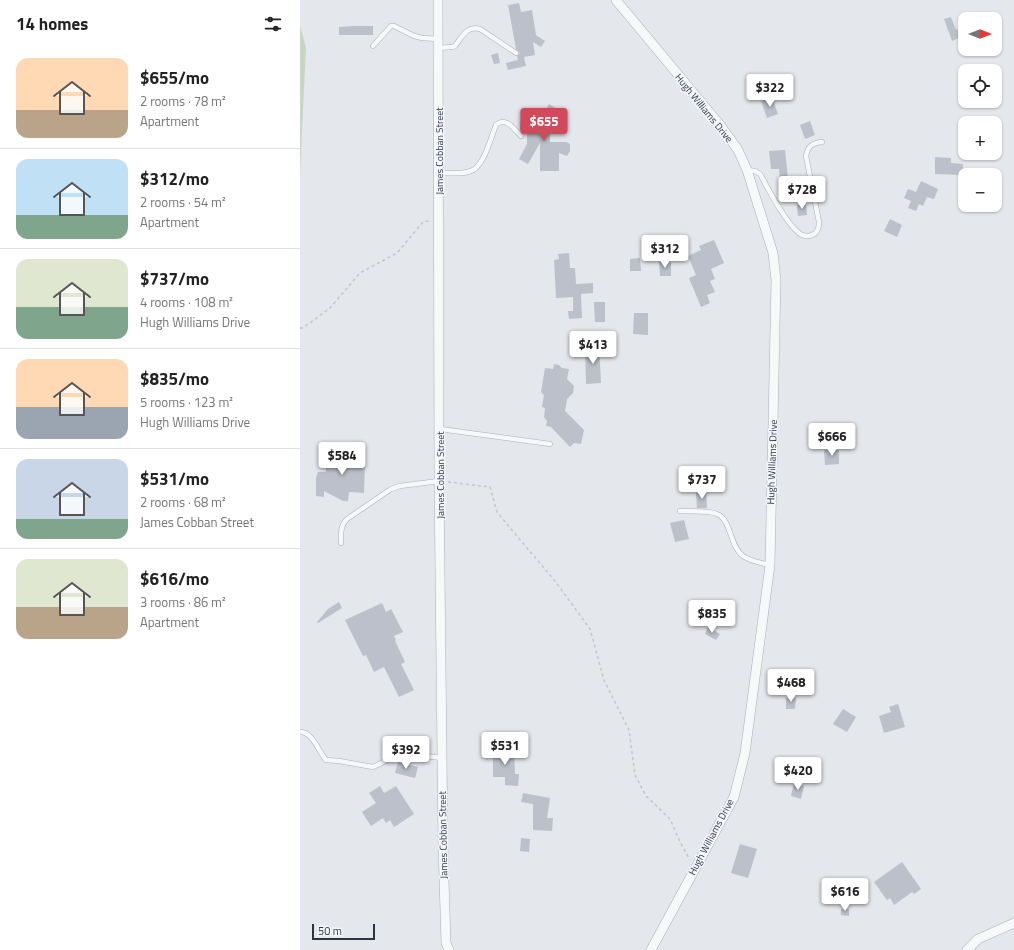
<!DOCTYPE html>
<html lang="en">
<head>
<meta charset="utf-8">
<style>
	body { margin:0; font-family:"Titillium Web",sans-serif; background:#f6f6f6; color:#222; height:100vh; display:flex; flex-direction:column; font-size:15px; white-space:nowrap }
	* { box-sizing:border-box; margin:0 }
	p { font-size:13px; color:#767676 }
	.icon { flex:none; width:22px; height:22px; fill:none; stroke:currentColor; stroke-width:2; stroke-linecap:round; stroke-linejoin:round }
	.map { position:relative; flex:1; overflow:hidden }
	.details { display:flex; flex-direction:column; background:#fff; width:300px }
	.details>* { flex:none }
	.needle { width:26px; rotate:90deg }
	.tools { position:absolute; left:658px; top:12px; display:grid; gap:8px }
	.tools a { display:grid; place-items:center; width:44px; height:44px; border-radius:8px; background:#fff; box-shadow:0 1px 3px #0004; font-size:20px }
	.scale { position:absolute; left:12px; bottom:10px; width:63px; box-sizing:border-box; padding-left:4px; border:2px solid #2b3445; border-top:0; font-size:11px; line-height:14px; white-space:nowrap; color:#2b3445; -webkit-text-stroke:3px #f4f6f9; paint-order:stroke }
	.price { position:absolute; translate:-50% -34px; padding:0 9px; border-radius:4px; background:#fff; color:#222; font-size:13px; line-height:26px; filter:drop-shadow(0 1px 2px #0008) }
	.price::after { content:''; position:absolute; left:50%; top:24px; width:12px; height:9px; margin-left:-6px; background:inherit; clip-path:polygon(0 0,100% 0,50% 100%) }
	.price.selected { background:#d1495b; color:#fff }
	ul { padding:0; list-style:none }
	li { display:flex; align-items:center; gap:12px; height:100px; padding:0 16px }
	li+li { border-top:1px solid #e0e0e0 }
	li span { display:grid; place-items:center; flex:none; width:112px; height:80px; border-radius:12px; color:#555 }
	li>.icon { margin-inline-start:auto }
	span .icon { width:48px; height:48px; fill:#fffc; stroke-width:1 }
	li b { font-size:17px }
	h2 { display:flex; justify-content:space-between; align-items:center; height:48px; padding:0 16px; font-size:17px }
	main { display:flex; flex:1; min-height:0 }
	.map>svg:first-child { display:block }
	.green { fill:#c9d6c5 }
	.building { fill:#bbc0ca }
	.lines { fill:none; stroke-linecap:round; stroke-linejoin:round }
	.lane-casing { stroke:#a9aeb7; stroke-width:5.5 }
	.street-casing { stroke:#a9aeb7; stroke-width:10 }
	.path { stroke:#c2c5cb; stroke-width:1.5; stroke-dasharray:3 3; stroke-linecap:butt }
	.lane { stroke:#f7f8fa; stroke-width:4.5 }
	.street { stroke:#f7f8fa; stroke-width:9 }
	.labels { text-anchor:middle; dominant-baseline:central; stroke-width:3; stroke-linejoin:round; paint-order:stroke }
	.street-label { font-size:10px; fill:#2b3445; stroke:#f4f6f9 }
</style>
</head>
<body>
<main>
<section class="details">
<h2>14 homes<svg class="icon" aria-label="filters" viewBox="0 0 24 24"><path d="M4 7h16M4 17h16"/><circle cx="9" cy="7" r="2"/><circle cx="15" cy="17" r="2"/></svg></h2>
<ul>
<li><span style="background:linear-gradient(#ffd9b3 65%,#b9a48a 0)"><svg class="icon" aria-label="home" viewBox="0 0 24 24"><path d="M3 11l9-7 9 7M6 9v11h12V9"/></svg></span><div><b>$655/mo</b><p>2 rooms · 78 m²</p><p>Apartment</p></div></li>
<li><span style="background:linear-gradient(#bfe0f5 70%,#7fa58c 0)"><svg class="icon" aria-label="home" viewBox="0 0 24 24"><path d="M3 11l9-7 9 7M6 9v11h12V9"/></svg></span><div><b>$312/mo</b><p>2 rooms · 54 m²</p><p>Apartment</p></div></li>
<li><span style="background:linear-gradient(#dfe7d0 60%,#7fa58c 0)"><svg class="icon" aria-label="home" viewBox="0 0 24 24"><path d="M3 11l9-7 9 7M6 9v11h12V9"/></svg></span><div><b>$737/mo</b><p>4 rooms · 108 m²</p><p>Hugh Williams Drive</p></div></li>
<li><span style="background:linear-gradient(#ffd9b3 60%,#9aa5b1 0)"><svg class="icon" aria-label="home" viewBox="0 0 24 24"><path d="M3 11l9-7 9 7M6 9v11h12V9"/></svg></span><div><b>$835/mo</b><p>5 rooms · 123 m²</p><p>Hugh Williams Drive</p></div></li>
<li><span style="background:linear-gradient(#c9d6e8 75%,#7fa58c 0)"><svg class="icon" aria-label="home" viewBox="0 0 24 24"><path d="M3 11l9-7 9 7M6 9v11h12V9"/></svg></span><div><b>$531/mo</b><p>2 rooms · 68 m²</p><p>James Cobban Street</p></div></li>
<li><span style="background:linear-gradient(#dfe7d0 60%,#b9a48a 0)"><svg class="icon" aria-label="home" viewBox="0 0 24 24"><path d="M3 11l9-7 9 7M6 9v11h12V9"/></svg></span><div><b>$616/mo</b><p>3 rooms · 86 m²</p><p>Apartment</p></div></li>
</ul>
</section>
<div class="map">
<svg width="714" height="950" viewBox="0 0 714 950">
	<rect width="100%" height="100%" fill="#e4e7ec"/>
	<polygon class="green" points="0,25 6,48 0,174"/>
	<g class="building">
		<polygon points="219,3 221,12 232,10 236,35 245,41 241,47 233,42 235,55 224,57 226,66 208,70 206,63 218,60 217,56 220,53 216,49 208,5"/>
		<polygon points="651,17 656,30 665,27 665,34 662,35 663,36 652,41 644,19"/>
		<polygon points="55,26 73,26 73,35 39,35 39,27"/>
		<polygon points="198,53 200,63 194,64 191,55"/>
		<polygon points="461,87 465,97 460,99 455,90"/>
		<polygon points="472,97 478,114 467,118 461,101"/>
		<polygon points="249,104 262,112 250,133 250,142 266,142 270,144 270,151 267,156 259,153 259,171 240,171 240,143 228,164 219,159 227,144 227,132 222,132 220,129 220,123 243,124 243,115"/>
		<polygon points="510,121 515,135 505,139 500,125"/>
		<polygon points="485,150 488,179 480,179 479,169 471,169 469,151"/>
		<polygon points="635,157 651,158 651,163 663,164 663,175 635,174"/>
		<polygon points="621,181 638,189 634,199 627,197 623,206 619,204 616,211 608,208 611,201 604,198 608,189 616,192"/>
		<polygon points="506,204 507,215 498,216 497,205"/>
		<polygon points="590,219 602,225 597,237 584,231"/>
		<polygon points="414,240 424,263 411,269 415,279 410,281 415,292 407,295 410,303 401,307 389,278 396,275 388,256 401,250 399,246"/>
		<polygon points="269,253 270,268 275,268 276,284 293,283 293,293 281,294 282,318 269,319 268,311 273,311 273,297 256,298 254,260 259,259 258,254"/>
		<polygon points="340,258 341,271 330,271 330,259"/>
		<polygon points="359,262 371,262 371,276 360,276"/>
		<polygon points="294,302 305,302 305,322 295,322"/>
		<polygon points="334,313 348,313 348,335 333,334"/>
		<polygon points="299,345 301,383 286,384 285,346"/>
		<polygon points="254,364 259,365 262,368 269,369 267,379 274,386 273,393 267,399 265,411 284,430 281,444 274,443 270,447 251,427 246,426 247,421 244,417 245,408 242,407 244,395 241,392 245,368 253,369"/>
		<polygon points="524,450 539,450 539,464 525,465"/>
		<polygon points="42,452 57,453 57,460 65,460 64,493 49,492 48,501 43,501 24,491 24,497 16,496 16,478 18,472 26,472 26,453 41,454"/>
		<polygon points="406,492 407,508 397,508 396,493"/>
		<polygon points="384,520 389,539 375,542 370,523"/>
		<polygon points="39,602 42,608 18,623 17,622 28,609"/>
		<polygon points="82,603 86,612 91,609 103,632 94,636 96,640 95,641 105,662 101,664 114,690 99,697 84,667 74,672 66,655 63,656 45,620"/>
		<polygon points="408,627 420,634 416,640 405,634"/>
		<polygon points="486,698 496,698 495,709 486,709"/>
		<polygon points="598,704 605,727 584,733 579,716 591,712 589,707"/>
		<polygon points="543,709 556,717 547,732 533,724"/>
		<polygon points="214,748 215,774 219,774 218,786 205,785 205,777 193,777 193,749"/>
		<polygon points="98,762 118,767 115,778 95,773"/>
		<polygon points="494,783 504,786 501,799 491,796"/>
		<polygon points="80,786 84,793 96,786 114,814 94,827 90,820 86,823 83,818 71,826 62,812 76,803 69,793"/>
		<polygon points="223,793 250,798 247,818 253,818 252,831 233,830 233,804 221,802"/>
		<polygon points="221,838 230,839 229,852 220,851"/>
		<polygon points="440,844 457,849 448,878 431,873"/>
		<polygon points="602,862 621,889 614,894 612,892 594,905 590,898 587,900 574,882"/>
		<polygon points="541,909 549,909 549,916 541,915"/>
	</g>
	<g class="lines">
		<g class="lane-casing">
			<g id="lane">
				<polyline points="73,46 91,26 94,26 114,36 122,38 138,39"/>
				<path d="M138,48L152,47L155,46C162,37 167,25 180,29L216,53"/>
				<path d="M447,170L455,171L460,174C469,190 485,222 498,232C501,236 508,237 512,235C518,233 519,228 519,222L506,156C508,146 512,143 522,142"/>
				<path d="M139,173C149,173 164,175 173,170C185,163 191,137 196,125C206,116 214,129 221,136"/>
				<polyline points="140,429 250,444"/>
				<path d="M380,511C390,512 408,510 417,514C431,519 430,547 443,556C450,561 461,563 470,565"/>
				<path d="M41,543C41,534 40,526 47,519L91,489L100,486L139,481"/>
				<path d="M0,732C12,731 19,752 26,760L39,761L73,767L100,754H108L142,758"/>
			</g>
		</g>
		<g class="street-casing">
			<g id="street">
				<polyline points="138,0 139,481 143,846 146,943 149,950"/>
				<polyline points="316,0 420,125 438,150 447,170 473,253 476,280 470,565 445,753 434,797 351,950"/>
				<polyline points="667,950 678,939 714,923"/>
			</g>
		</g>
		<g class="path">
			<polyline points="0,328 3,328 30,308 60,273 97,253 123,222 129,221"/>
			<polyline points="148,482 190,487 197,512 216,535 255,581 290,629 304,680 329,730 335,775 346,796 370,819 380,842 390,860"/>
		</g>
		<use href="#lane" class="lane"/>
		<use href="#street" class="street"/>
	</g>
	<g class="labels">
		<g class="street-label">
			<text transform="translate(404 108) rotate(51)">Hugh Williams Drive</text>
			<text transform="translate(139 151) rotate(-90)">James Cobban Street</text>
			<text transform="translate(472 462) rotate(-88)">Hugh Williams Drive</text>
			<text transform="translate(140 475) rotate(-90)">James Cobban Street</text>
			<text transform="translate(143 835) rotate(-91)">James Cobban Street</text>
			<text transform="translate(411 837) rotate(-62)">Hugh Williams Drive</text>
		</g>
	</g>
</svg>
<div class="tools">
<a><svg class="needle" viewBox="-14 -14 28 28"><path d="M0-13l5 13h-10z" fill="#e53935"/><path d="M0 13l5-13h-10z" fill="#767676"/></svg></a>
<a><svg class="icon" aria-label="locate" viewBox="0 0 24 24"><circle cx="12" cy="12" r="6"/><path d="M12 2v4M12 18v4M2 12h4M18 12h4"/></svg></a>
<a>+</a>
<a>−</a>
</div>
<div class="scale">50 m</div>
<b class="price" style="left:470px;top:108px">$322</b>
<b class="price selected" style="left:244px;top:142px">$655</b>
<b class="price" style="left:502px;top:210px">$728</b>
<b class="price" style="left:365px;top:269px">$312</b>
<b class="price" style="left:293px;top:365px">$413</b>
<b class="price" style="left:532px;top:457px">$666</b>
<b class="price" style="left:42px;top:476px">$584</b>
<b class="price" style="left:402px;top:500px">$737</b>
<b class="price" style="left:412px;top:634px">$835</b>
<b class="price" style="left:491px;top:703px">$468</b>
<b class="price" style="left:205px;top:766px">$531</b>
<b class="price" style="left:106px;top:770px">$392</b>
<b class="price" style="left:498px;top:791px">$420</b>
<b class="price" style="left:545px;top:912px">$616</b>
</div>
</main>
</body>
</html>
